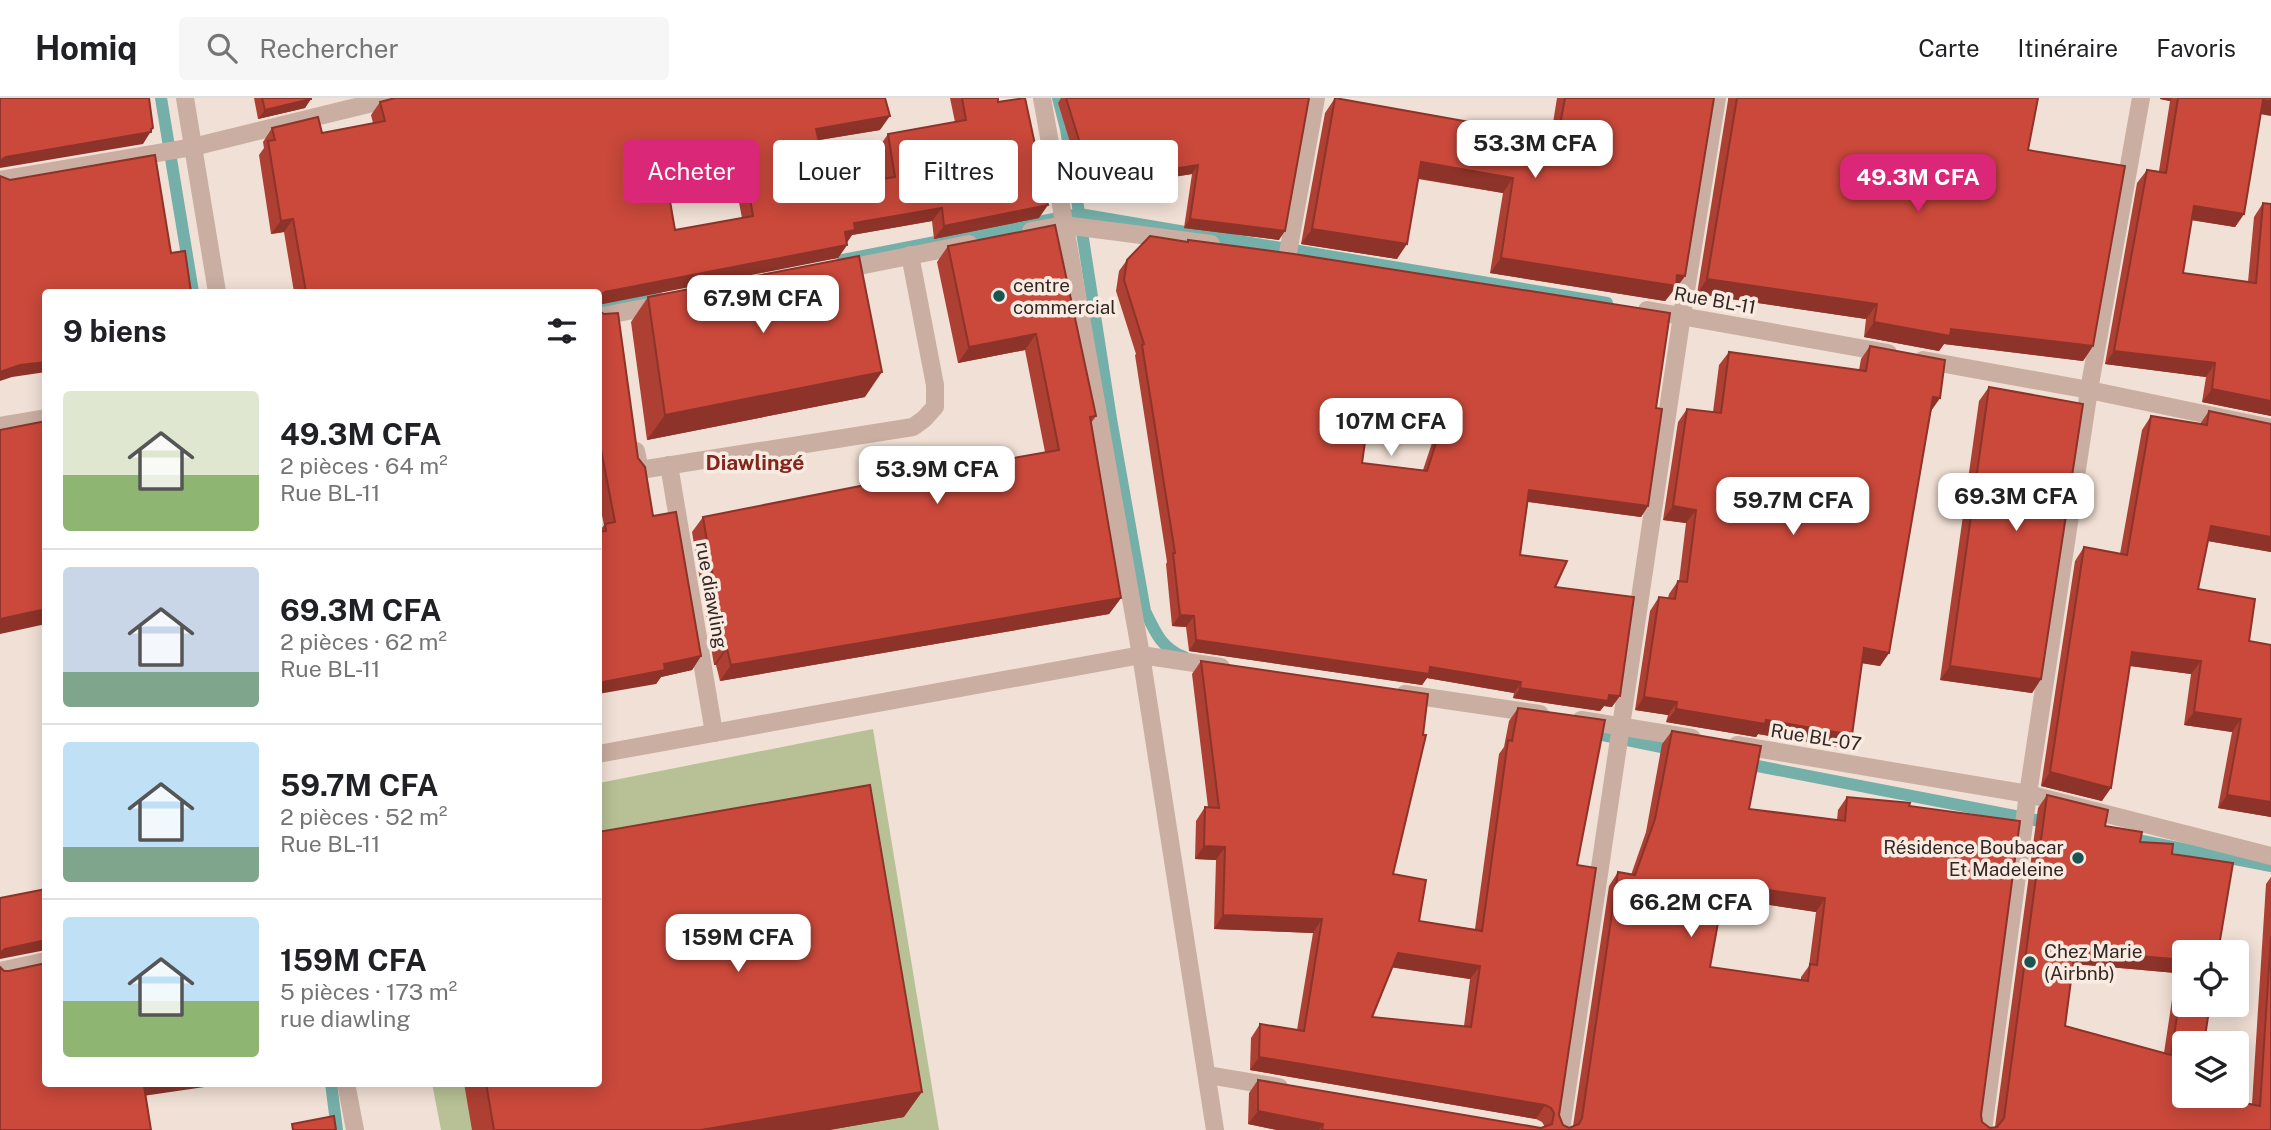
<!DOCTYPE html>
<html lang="fr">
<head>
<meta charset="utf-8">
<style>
	body { margin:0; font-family:"Public Sans",sans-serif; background:#f6f6f6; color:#202124; height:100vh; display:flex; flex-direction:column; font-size:26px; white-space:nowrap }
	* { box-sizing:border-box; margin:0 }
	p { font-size:23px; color:#757577 }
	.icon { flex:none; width:38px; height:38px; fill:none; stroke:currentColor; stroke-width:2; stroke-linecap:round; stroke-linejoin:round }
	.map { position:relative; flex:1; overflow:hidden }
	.details { position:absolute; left:42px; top:191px; width:560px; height:798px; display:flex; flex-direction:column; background:#fff; border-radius:7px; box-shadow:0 4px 18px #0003 }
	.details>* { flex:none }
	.banner { position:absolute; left:623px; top:42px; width:665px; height:63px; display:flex; gap:14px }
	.controls { position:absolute; left:2172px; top:842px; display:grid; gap:14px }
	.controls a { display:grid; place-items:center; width:77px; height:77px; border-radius:7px; background:#fff; box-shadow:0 4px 18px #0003; font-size:35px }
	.price { position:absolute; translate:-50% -60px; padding:0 16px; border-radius:14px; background:#fff; color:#222; font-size:23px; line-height:46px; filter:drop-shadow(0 2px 4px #0008) }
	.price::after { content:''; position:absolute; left:50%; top:42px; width:21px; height:16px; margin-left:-10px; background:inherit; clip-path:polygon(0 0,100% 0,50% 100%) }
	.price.active { background:#db2777; color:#fff }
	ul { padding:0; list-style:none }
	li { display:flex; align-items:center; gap:21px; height:175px; padding:0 21px }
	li+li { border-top:2px solid #e0e0e0 }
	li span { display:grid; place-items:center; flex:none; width:196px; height:140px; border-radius:7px; color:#555 }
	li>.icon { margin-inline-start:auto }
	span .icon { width:84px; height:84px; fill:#fffc; stroke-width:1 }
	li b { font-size:30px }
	h2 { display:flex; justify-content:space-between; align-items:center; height:84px; padding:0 21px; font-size:30px }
	.tag { padding:0 24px; border-radius:7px; background:#fff; box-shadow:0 4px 18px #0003; font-size:24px; line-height:63px }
	.tag.active { background:#db2777; color:#fff }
	header { display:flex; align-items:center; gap:42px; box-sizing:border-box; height:98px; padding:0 35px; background:#fff; border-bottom:2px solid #e0e0e0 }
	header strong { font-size:33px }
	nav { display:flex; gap:38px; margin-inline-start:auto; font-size:24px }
	.search { width:490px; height:63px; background:#f6f6f6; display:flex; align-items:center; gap:18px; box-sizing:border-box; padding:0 24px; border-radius:7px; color:#757577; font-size:26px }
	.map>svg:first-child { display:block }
	.green { fill:#b8c095 }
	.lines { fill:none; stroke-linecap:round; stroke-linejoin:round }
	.stream { stroke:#74afa9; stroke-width:12 }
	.street { stroke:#c9aea1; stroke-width:18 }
	.wall { fill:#ae3f33; fill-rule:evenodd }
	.shaded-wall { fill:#8d3329 }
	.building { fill:#ca493b; stroke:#8d3329; stroke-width:2; fill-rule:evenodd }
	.poi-dot { fill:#195551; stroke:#f9ebe1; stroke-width:2.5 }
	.labels { text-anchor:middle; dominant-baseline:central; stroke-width:7; stroke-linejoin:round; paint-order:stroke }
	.poi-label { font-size:19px; fill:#332724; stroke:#f9ebe1; text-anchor:start }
	.street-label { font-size:19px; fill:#332724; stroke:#f9ebe1 }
	.neighbourhood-label { font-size:21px; font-weight:bold; fill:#84251b; stroke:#f9ebe1 }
</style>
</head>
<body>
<header>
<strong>Homiq</strong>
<div class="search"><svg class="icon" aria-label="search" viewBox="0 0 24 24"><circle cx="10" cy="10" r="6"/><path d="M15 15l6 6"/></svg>Rechercher</div>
<nav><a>Carte</a><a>Itinéraire</a><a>Favoris</a></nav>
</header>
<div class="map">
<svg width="2271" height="1032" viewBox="0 0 2271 1032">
	<rect width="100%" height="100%" fill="#f1e0d5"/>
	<polygon class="green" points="873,631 939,1032 441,1032 432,985 598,985 599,685"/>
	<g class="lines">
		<g class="stream">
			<polyline points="161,0 193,194"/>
			<path d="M1058,0L1066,31L1111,321L1145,513C1155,534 1162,551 1184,559"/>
			<polyline points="843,162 1079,116 1607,205"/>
			<polyline points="598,210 657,198"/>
			<polyline points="1588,634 1676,652"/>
			<polyline points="1742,665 2051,725"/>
			<polyline points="2127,740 2271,768"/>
			<polyline points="331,985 337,1032"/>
		</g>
		<g class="street">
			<polyline points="185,0 217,194"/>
			<polyline points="1042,0 1141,557 1215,1032"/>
			<polyline points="0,82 193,49 393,0"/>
			<polyline points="1031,133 1064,127 1211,146"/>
			<polyline points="1288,155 1316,0"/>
			<polyline points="839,172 969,146"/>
			<polyline points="1647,212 1888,255"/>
			<polyline points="598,219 664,206"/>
			<polyline points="1923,262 2089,292 2271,330"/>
			<polyline points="0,328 46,320"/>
			<polyline points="636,353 640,372 913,329 924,321 935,309 935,287 910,157"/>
			<polyline points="669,367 714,635"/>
			<polyline points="1405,596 1540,616"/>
			<polyline points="1581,622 1692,640"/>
			<polyline points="1737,647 2028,696 2271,758"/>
			<polyline points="598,656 1141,557 1221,569"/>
			<polyline points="0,873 46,863"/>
			<polyline points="1208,977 1279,989"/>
			<polyline points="346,985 355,1032"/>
			<polyline points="1561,1032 1682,217 1717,0"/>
			<polyline points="1983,1032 2028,696 2089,292 2141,0"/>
		</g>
	</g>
	<g class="wall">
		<polygon points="254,0 311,0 305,10 258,21"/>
		<path d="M950,0H998L1039,120L934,141L932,123L852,137L847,144V147L838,160L598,194H294L284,134L271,136L259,57L264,50L263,44L272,30L322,35L373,25L371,17L380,4L880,32L819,42L830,90L884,81L879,49L888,36L955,24ZM731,63L742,120L675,132L665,75Z"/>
		<polygon points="1061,0 1309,0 1279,142 1184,130 1192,76 1085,93 1058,5"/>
		<polygon points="1335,0 1520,33 1551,37 1557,0 1714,0 1685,178 1674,193 1673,193 1665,203 1490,175 1503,95 1418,81 1397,161 1301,146 1325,15"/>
		<polygon points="1728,0 2038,0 2028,52 2093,248 2083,263 1944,246 1939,253 1864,239 1866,221 1697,196 1728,2"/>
		<polygon points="2160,0 2271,0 2261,16 2244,116 2235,129 2192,122 2183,175 2248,184 2254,119 2263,105 2271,318 2202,304 2206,279 2105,266 2137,85 2147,72 2159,73 2170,3 2160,1"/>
		<polygon points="1055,127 1096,318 1091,325 1121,500 1109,516 720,583 716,567 714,567 692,434 703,419 1045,354 1025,252 958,265 937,164 948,148"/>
		<path d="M1188,142L1656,310L1648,408L1641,419L1528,404L1520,457L1555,489L1612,609L1604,608L1600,613L1513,600L1514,595L1427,580L1422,587L1189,553L1186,529L1172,528L1166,466L1167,464L1135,257L1136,256L1116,193L1119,173L1127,162L1186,144ZM1369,312L1440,321L1423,372L1362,365Z"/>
		<polygon points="648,199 865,299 647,342 631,224"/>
		<polygon points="598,212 653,418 701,558 692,572 661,579 656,586 599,434 604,427 598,399"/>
		<polygon points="1870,248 1940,300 1931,313 1889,555 1880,568 1862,565 1842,650 1758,636 1756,639 1666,624 1668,617 1635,612 1650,513 1659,499 1668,500 1669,496 1678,483 1679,483 1686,425 1663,422 1678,324 1687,311 1713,314 1719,267 1729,254 1859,272 1861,261"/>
		<polygon points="1989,289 2041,581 2032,595 1940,582 1979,303"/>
		<polygon points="2209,313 2271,326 2271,454 2208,443 2198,491 2249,543 2271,547 2271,719 2218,710 2232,634 2184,627 2191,576 2130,568 2102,703 2041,688 2075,463 2084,449 2120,456 2142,332 2151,318 2200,326"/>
		<path d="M1201,563L1393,776L1419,823L1475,831L1499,656L1504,649L1509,623L1518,610L1577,767L1559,1017L1563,1027L1569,1030L1573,1028L1609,788L1618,774L1631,777L1646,734L1662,646L1672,633L1749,711L1837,722L1838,712L1847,699L1909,708L1982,1024L1990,1030L1995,1029L2038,710L2047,697L2105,728L2140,744L2172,756L2184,854V998L2252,1006L2266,786L2271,779V1032H1277L1248,1026L1249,995L1258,982L1541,1030L1545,1029L1542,1024L1536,1021L1250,972L1251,940L1260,926L1297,932L1313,835L1214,831L1216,762L1195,761L1196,723L1205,709H1208L1192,576ZM1723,800L1816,814L1809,868L1801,879V882L1710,869ZM2073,866L2176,875L2164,955L2065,928ZM1392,869L1470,881L1464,928L1372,919Z"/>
		<polygon points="464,985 598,985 904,1019 829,1032 472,1032"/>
	</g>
	<g class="shaded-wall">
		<polygon points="2161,0 2172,0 2170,3 2160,1"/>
		<polygon points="311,1 305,10 258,21 265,12"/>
		<polygon points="2263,2 2271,3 2271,18 2254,15"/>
		<polygon points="890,18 880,32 807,44 816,31"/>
		<polygon points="153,30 143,46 0,70 0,63 6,59"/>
		<polygon points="741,50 731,63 653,77 663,63"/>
		<polygon points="1421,64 1513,80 1503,95 1411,79"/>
		<polygon points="1198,67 1192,76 1085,93 1092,84"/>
		<polygon points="1048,107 1039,120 934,141 944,128"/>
		<polygon points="2194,108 2244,116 2235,129 2184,121"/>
		<polygon points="942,110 932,123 852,137 846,146 845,134 854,125"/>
		<polygon points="293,121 284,134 271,136 281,123"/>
		<polygon points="1190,121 1285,133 1279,142 1184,130"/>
		<polygon points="1312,131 1407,146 1397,161 1301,146"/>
		<polygon points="847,147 838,160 598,207 598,199 605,194"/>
		<polygon points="1501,160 1685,178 1674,193 1673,193 1665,203 1490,175"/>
		<polygon points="1707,181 1877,206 1866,221 1697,196"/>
		<polygon points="1874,224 1951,231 2093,248 2083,263 1944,246 1939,253 1864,239"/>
		<polygon points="1036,236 1025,252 958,265 969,249"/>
		<polygon points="2114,253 2215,265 2206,279 2105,266"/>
		<polygon points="46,264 46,274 12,279 0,283 0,274 20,267"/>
		<polygon points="882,274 865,299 647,342 665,317"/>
		<polygon points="2212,291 2271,303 2271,318 2202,304"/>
		<polygon points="1933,299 1940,300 1930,314"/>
		<polygon points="1371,301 1447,310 1440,321 1363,311"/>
		<polygon points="1529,392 1648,408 1641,419 1522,403"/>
		<polygon points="1673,408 1696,412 1686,425 1663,422"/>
		<polygon points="2211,428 2271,439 2271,454 2202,442"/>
		<polygon points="1121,500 1109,516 720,583 731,567"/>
		<polygon points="46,511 46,526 0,536 0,521"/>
		<polygon points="1180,517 1194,518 1186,529 1172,528"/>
		<polygon points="1196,542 1430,569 1521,584 1514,595 1427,580 1422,587 1189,553"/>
		<polygon points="1864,550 1889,555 1880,568 1854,564"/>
		<polygon points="725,551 727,551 716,567 714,567"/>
		<polygon points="2132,554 2201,563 2191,576 2123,567"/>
		<polygon points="701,558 692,572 661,579 656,586 598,596 598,585 664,566"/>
		<polygon points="1950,568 2041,581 2032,595 1940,582"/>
		<polygon points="1520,590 1609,597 1620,598 1612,609 1604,608 1600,613 1513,600"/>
		<polygon points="1644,599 1677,604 1668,617 1635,612"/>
		<polygon points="1676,611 1766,622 1852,637 1842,650 1758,636 1756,639 1666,624"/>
		<polygon points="2194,614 2241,621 2232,634 2184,627"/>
		<polygon points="2050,674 2111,690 2102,703 2041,688"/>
		<polygon points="2227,697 2271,704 2271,719 2218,710"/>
		<polygon points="1204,748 1225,749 1216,762 1195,761"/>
		<polygon points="1725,786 1825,800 1816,814 1716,799"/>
		<polygon points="1223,817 1322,821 1313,835 1214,831"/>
		<polygon points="46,842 46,852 0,861 0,855 5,851"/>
		<polygon points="2075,852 2184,862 2184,865 2176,875 2066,865"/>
		<polygon points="1398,855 1480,868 1470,881 1389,869"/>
		<polygon points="1259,959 1545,1007 1536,1021 1250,972"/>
		<polygon points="164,985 232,985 136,999 144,988"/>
		<polygon points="922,994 904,1019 829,1032 701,1032"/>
		<polygon points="1258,1013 1323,1026 1319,1032 1277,1032 1248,1026"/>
	</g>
	<g class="building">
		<polygon points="0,0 149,0 153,30 151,31 151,34 6,59 0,63"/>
		<polygon points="262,0 311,0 311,1 265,12"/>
		<path d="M395,0H885L890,18L816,31L830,90L895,79L888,36L966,22L962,0H998V4L1025,0L1048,107L944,128L942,110L854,125L855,132L845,134L847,147L605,194L599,198L598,200V194H306L293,121L281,123L268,43L275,42L272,30L318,19L322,35L385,23L380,4ZM741,50L753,118L675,132L663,63Z"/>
		<polygon points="1066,0 1309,0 1285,133 1190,121 1198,67 1092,84"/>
		<polygon points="1335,0 1520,33 1558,38 1565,0 1714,0 1685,178 1677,177 1676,188 1501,160 1513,80 1421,64 1407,146 1312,131"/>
		<polygon points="1737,0 2038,0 2028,52 2125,68 2093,248 1951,231 1950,238 1874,224 1877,206 1707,181"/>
		<polygon points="2178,0 2271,0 2271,3 2263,2 2244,116 2194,108 2183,175 2256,185 2263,105 2271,106 2271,303 2212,291 2215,265 2114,253 2147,72 2166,75"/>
		<polygon points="155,57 171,155 185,153 191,194 46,194 46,264 20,267 0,274 0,78 10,82"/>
		<polygon points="1055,127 1096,318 1090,319 1121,500 731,567 727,551 725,551 703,419 916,377 1059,352 1036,236 969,249 948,148"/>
		<path d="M1150,138L1188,144V142L1294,156L1670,215L1656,310L1662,311L1648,408L1529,392L1520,457L1567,463L1555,489L1634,499L1620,598L1609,597L1608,603L1520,590L1521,584L1430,569L1429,576L1196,542L1194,518L1180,517L1173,455H1175L1142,247L1144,246L1124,182L1127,162ZM1371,301L1447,310L1427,373L1362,365Z"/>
		<polygon points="859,158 882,274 665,317 648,199"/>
		<polygon points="598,212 604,216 618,215 638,360 645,369 653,418 676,414 701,558 664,566 665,572 598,585 598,434 606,433 605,426 615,424 598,336"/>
		<polygon points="1870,248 1945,262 1940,300 1933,299 1889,555 1864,550 1852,637 1766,622 1765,626 1676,611 1677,604 1644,599 1659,499 1675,501 1678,483 1687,484 1696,412 1673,408 1687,311 1721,315 1729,254 1866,273"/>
		<polygon points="1989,289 2083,306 2041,581 1950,568"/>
		<polygon points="2209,313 2271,326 2271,439 2211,428 2198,491 2255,501 2249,543 2271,547 2271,704 2227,697 2241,621 2194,614 2201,563 2132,554 2111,690 2050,674 2084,449 2127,457 2151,318 2207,327"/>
		<polygon points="46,323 46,511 0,521 0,332"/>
		<path d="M1201,563L1428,596L1423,637H1426L1393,776L1426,782L1419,823L1482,833L1508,642L1512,643L1518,610L1605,622L1577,767L1596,770L1559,1017L1563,1027L1569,1030L1579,1026L1582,1020L1618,774L1635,777L1655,721L1672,633L1761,648L1749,711L1845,723L1847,699L1910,705L1909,708L2020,723L1981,1017L1982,1024L1990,1030L1997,1029L2004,1020L2047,697L2108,712L2105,728L2142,734L2140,744L2173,746L2172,756L2233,765L2218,854H2184V862L2075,852L2065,928L2171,957L2184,873V906H2210L2204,945H2184V998H2209L2260,1008L2271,838V1032H1322L1323,1026L1258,1013V982L1541,1030L1552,1026L1554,1015L1551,1010L1545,1007L1259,959L1260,926L1304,933L1322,821L1223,817L1225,749L1204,748L1205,709L1219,710ZM1725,786L1825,800L1817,867L1810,866L1808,883L1710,869ZM1398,855L1480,868L1471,929L1372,919Z"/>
		<polygon points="870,687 922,994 701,1032 494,1032 486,985 598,985 598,734"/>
		<polygon points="46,791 46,842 5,851 0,855 0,800"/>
		<polygon points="46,865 46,985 164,985 144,988 151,1032 0,1032 0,869 4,873 9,873"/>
		<polygon points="334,1018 336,1032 293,1032 292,1026"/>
	</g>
	<g class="poi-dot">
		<circle cx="999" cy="198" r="7"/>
		<circle cx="2078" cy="760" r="7"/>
		<circle cx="2030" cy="864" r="7"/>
	</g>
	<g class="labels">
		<g class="poi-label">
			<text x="1013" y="187">centre<tspan x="1013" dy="22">commercial</tspan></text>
			<text x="2064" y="749" text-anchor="end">Résidence Boubacar<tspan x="2064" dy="22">Et Madeleine</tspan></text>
			<text x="2044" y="853">Chez Marie<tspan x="2044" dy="22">(Airbnb)</tspan></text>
		</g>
		<g class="street-label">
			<text transform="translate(1715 202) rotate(10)">Rue BL-11</text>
			<text transform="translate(712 497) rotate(80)">rue diawling</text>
			<text transform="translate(1816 639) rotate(9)">Rue BL-07</text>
		</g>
		<g class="neighbourhood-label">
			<text x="755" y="364">Diawlingé</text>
		</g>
	</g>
</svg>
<div class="controls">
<a><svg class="icon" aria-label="locate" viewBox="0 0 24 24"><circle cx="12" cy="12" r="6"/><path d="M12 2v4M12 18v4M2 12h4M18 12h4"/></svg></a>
<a><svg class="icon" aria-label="layers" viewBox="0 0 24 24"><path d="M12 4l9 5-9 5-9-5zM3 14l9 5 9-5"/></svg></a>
</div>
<b class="price" style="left:1535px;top:82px">53.3M CFA</b>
<b class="price active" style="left:1918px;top:116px">49.3M CFA</b>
<b class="price" style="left:763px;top:237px">67.9M CFA</b>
<b class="price" style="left:1391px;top:360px">107M CFA</b>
<b class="price" style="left:937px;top:408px">53.9M CFA</b>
<b class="price" style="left:2016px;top:435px">69.3M CFA</b>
<b class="price" style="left:1793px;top:439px">59.7M CFA</b>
<b class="price" style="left:1691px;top:841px">66.2M CFA</b>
<b class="price" style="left:738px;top:876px">159M CFA</b>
<div class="banner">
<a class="tag active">Acheter</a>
<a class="tag">Louer</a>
<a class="tag">Filtres</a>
<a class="tag">Nouveau</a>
</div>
<section class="details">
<h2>9 biens<svg class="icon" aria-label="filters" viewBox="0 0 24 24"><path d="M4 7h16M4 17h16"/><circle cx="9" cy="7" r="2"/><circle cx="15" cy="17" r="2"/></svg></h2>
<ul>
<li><span style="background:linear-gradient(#dfe7d0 60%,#8fb573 0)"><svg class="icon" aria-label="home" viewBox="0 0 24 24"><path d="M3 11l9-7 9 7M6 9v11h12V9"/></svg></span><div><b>49.3M CFA</b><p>2 pièces · 64 m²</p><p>Rue BL-11</p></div></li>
<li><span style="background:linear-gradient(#c9d6e8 75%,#7fa58c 0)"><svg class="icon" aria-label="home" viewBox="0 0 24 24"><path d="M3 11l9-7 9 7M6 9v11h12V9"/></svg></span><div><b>69.3M CFA</b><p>2 pièces · 62 m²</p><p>Rue BL-11</p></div></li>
<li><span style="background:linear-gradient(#bfe0f5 75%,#7fa58c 0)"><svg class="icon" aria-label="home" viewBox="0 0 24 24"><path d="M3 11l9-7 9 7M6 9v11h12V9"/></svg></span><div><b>59.7M CFA</b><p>2 pièces · 52 m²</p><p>Rue BL-11</p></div></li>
<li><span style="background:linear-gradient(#bfe0f5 60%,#8fb573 0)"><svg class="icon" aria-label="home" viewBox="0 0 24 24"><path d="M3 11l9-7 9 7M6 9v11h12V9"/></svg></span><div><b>159M CFA</b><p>5 pièces · 173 m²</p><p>rue diawling</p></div></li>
</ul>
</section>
</div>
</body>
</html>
